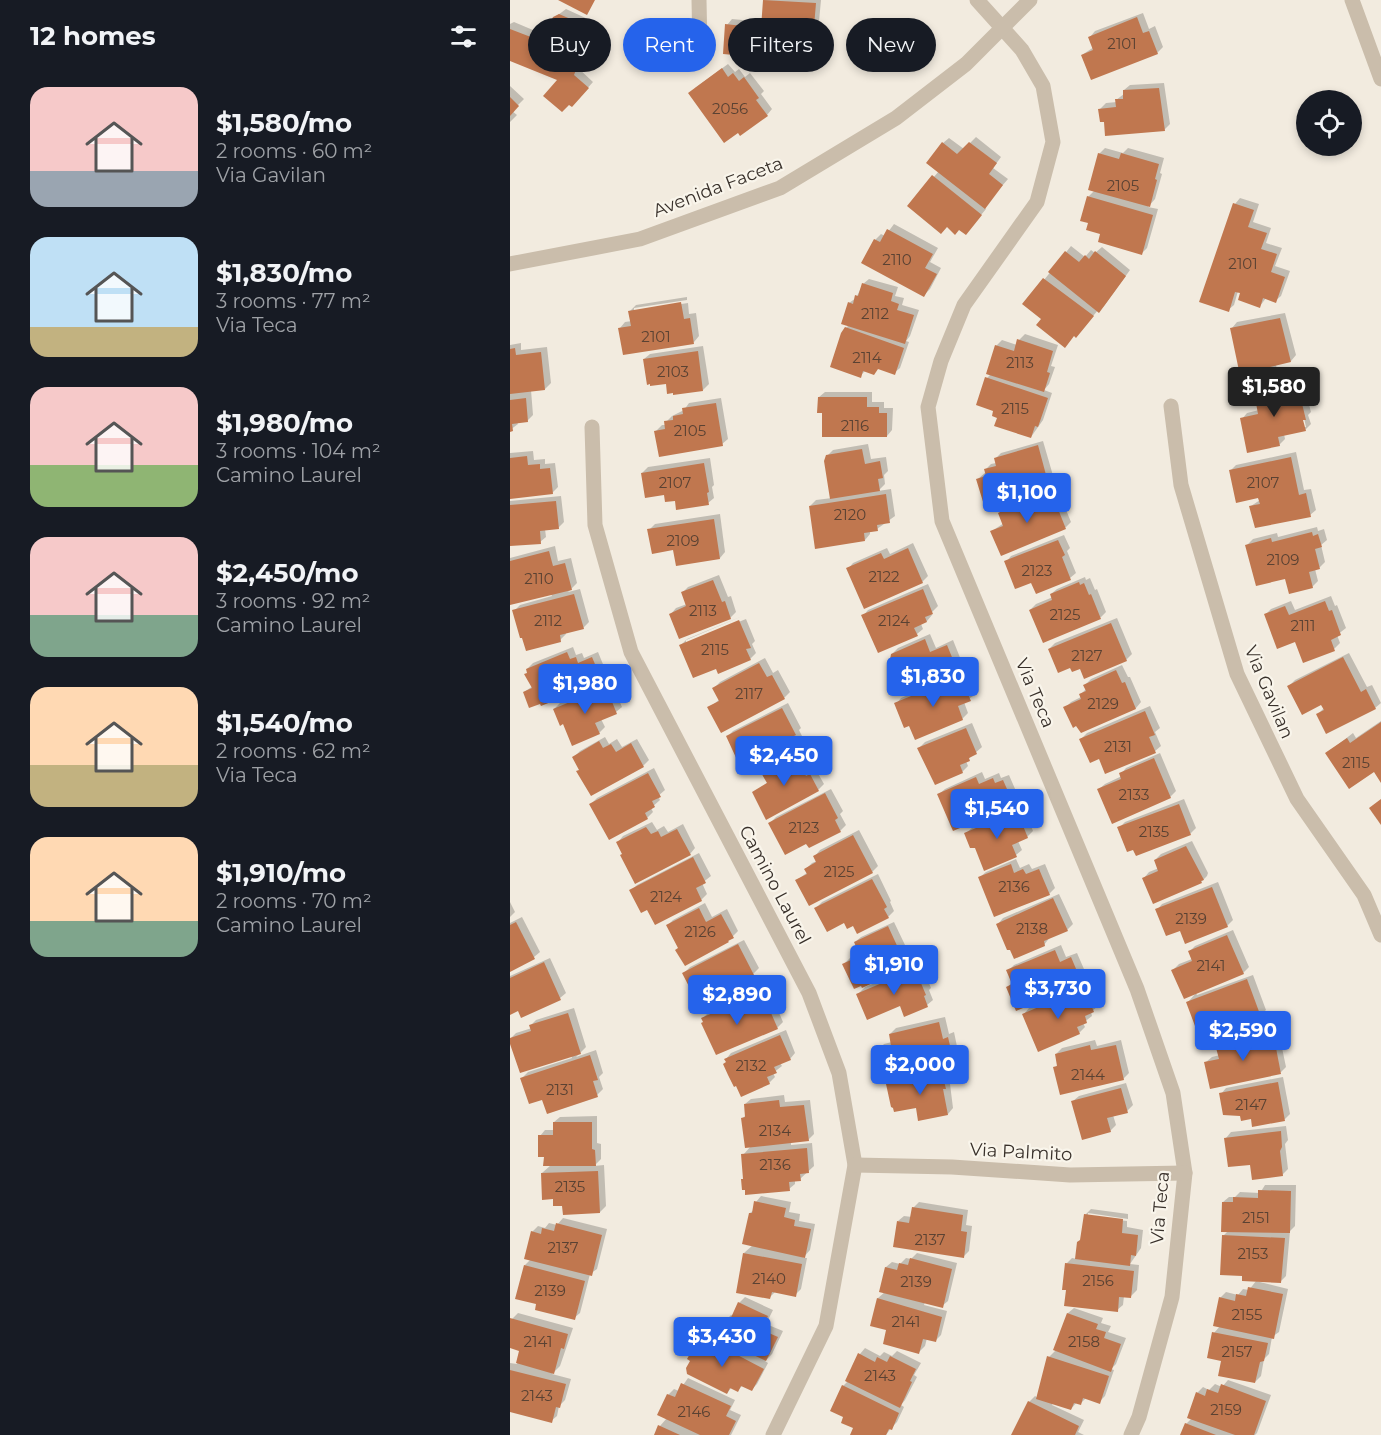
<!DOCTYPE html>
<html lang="en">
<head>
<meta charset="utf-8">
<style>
	body { margin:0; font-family:Montserrat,sans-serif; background:#20242c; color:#f1f3f6; height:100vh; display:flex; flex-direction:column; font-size:22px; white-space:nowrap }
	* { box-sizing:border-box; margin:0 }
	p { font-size:20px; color:#9ea1a6 }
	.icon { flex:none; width:33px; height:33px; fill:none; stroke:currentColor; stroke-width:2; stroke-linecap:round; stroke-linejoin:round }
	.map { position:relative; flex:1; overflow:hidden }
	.side { display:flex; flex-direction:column; background:#171b24; width:510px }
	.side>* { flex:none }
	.guide { position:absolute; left:18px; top:18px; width:570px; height:54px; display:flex; gap:12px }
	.buttons { position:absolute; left:786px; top:90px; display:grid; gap:12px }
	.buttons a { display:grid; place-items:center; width:66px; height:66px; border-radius:50%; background:#171b24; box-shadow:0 3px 9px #0003; font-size:30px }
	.price { position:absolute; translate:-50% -51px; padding:0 14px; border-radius:6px; background:#2563eb; color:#fff; font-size:20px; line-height:39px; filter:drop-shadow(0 2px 3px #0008) }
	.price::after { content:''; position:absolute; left:50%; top:36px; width:18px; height:14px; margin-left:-9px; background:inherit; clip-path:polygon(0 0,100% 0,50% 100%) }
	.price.selected { background:#222; color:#fff }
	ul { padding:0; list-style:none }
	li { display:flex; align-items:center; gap:18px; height:150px; padding:0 30px }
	li span { display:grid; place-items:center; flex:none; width:168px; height:120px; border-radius:18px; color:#555 }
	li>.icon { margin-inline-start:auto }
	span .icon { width:72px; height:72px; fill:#fffc; stroke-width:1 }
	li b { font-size:26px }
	h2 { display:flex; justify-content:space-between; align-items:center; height:72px; padding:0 30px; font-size:26px }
	.pill { padding:0 21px; border-radius:27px; background:#171b24; box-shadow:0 3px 9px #0003; font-size:21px; line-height:54px }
	.pill.selected { background:#2563eb; color:#fff }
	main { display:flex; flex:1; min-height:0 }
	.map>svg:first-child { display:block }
	.shadow { fill:#0003; fill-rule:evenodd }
	.building { fill:#c0774f }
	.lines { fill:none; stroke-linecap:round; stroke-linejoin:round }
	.minor { stroke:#cabdab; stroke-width:15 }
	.tertiary { stroke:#cabdab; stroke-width:15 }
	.labels { text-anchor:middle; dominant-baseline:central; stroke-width:4.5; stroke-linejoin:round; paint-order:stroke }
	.number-label { font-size:15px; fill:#5a4233 }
	.street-label { font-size:18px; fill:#38302a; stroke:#f9f5eb }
</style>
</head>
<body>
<main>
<section class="side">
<h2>12 homes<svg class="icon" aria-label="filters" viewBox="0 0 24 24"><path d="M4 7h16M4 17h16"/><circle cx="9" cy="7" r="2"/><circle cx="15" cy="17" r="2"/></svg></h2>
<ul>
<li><span style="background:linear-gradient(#f6c9c9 70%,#9aa5b1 0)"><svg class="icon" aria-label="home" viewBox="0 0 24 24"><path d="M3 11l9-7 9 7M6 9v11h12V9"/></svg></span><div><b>$1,580/mo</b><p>2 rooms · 60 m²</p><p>Via Gavilan</p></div></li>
<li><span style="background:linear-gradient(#bfe0f5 75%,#c2b280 0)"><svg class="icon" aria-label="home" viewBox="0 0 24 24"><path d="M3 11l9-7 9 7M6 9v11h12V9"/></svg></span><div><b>$1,830/mo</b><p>3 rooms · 77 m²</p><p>Via Teca</p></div></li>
<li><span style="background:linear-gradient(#f6c9c9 65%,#8fb573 0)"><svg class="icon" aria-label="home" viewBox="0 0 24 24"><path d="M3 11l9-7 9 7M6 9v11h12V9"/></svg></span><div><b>$1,980/mo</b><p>3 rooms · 104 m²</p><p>Camino Laurel</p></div></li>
<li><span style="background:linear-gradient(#f6c9c9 65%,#7fa58c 0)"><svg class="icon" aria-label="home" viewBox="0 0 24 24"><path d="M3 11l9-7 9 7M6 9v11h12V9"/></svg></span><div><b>$2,450/mo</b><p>3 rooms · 92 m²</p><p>Camino Laurel</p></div></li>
<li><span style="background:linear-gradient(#ffd9b3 65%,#c2b280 0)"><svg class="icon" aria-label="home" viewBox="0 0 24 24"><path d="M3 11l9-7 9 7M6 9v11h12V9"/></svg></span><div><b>$1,540/mo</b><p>2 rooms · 62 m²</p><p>Via Teca</p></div></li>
<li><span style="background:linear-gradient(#ffd9b3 70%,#7fa58c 0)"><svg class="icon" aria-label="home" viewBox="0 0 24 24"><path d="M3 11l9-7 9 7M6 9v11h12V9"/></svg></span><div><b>$1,910/mo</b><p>2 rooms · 70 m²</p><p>Camino Laurel</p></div></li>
</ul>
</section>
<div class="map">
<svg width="871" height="1435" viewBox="0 0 871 1435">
	<rect width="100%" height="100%" fill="#f2ebdf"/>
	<g class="shadow">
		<polygon points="254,0 311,0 306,54 300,60 217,25 222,19 253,22"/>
		<polygon points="56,9 93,26 85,44 79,50 77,49 68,68 83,82 67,100 49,80 0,59 0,24 4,22 30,33 27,41 37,45 43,30 44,18"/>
		<polygon points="633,13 639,29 645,26 653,47 647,53 572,55 584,47 580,37 585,31"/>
		<polygon points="218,64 225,72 229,69 235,77 240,73 254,91 251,94 262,109 257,115 185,88"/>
		<polygon points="654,83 660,124 654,130 595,120 590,109 596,103 607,102 606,100 614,94 614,90 620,85"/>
		<polygon points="0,86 14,99 2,111 7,115 0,122"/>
		<polygon points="466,137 491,157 483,168 498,179 474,207 476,209 461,227 437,226 399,206 429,171 418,163 433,143 439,138 454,149"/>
		<polygon points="595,148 613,153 618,148 654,158 650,173 652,174 645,199 638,207 648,209 637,248 632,253 592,233 580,222 578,197 585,190 589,154"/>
		<polygon points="730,198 749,204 743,222 761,228 756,243 772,248 765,266 780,271 771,296 765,301 756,298 750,306 728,291 724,305 718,310 725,204"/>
		<polygon points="384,224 428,248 420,262 431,268 420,289 414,295 365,240 371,234 375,236"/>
		<polygon points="561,246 575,257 581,250 585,253 592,247 620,270 594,306 588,310 571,331 533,318 515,304"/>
		<polygon points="359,279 388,287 385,296 394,298 392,305 409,310 400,336 396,341 399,342 390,368 384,373 369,368 356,370 350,376 336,328 339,325 339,303 346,298 353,284"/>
		<polygon points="177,297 177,300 124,308 124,311 178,303 179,314 186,313 189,336 184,342 110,328 115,322 122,321 120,311 126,305"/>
		<polygon points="775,313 786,355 781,361 766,364 767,372 762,377 722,328 727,322"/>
		<polygon points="515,334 548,345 541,366 545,367 539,384 534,390 542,393 533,420 521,437 489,417 477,378 481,374 486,346 492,340 507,345 509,340"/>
		<polygon points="11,343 11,350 37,347 41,383 35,389 21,390 23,415 17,421 7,422 8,424 0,430 0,345"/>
		<polygon points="193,346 199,384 193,390 157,382 134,359 140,354"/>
		<path d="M792,378L801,412L798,415L801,424L795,430L774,434L775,439L769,445L732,419L737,413L749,410L746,392L751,387ZM793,413L796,427H793Z"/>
		<polygon points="315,392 362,392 362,402 374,402 374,408 383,408 382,430 377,436 314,411 309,397"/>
		<polygon points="211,398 218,439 212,444 146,431 152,425 156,425 156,422 162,416 174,410 179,403"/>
		<polygon points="533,441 544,479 539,485 468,479 476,472 475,470 481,464 486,463 485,459 491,453"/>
		<polygon points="358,444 361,459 376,457 378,471 374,475 375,484 368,491 381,489 385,516 367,529 360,530 360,534 355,540 300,506 306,500 322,498 317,456 323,450"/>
		<polygon points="23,451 24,460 35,459 35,464 45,463 48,487 42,493 0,497 0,453"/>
		<polygon points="786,452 794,490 801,489 806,510 800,515 741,506 750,500 720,471 726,465"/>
		<polygon points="200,458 204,485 202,487 204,498 198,503 166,499 155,494 132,473 138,467"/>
		<polygon points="542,488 548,501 552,500 561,522 556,527 492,554 482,531 494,523 489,513 495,507"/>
		<polygon points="51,496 54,522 48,528 35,529 36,537 30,542 0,545 0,501"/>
		<polygon points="210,514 215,552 210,558 165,549 139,530 145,524"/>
		<polygon points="807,527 808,531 814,529 817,540 811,545 815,562 810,567 805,569 808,581 802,587 776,578 737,545 743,539 767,533 768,537"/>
		<polygon points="554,535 560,548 557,551 566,573 560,578 522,581 496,562 501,556"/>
		<polygon points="403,543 418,576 412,582 338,569 343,563 377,548 380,554"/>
		<polygon points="45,546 48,561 61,558 67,583 58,592 70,589 79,622 73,628 56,632 56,634 50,640 4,611 10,605 42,596 41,594 0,604 0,558"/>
		<polygon points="209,575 218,597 221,596 226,612 220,618 161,614 166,608 177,604 172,593 178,587"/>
		<polygon points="575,577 576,580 580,578 585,590 587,589 596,612 591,617 534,641 520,610 526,604 543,597 541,594 547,589"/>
		<polygon points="418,584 428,606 421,613 422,615 417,621 411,624 413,629 407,634 353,616 358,610"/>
		<polygon points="821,596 825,606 827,605 836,628 827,635 830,643 824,649 755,615 761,609 781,601 785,610"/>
		<polygon points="235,615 176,640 176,643 236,619 245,641 242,644 246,653 240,659 207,667 171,645 177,639"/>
		<polygon points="607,618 622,654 616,660 571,667 561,666 539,649 545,643"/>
		<polygon points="420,634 426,648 443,640 453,665 447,671 388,665 382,654 388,648"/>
		<polygon points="63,647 66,655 72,653 74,658 88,652 97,674 91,680 32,704 14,692 23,686 17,669 23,663"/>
		<polygon points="839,653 857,687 862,685 871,703 865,708 808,714 814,708 812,703 779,686 785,680"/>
		<polygon points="255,658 263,673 268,670 280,692 274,698 199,708 210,699 204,688 210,682"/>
		<polygon points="612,665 618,677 620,677 631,702 626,708 572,731 555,708 561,702 571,697 570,695 577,688 575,685 581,679"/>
		<polygon points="456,671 466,694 454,702 458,713 452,719 386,704 391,698"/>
		<polygon points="101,682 112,707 106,712 91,719 95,727 89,733 54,722 44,709 50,703"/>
		<polygon points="278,703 291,728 289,730 294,740 289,745 254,754 217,737 223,731"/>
		<polygon points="640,706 650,728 645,732 651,746 645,751 590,757 571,739 577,733"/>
		<polygon points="871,721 871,780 864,770 817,753 843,733 846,738"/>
		<polygon points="462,723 472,747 456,761 458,766 452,772 409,748 415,742"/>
		<polygon points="95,737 99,744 107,739 112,747 127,739 139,760 133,766 70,769 64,757 70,751"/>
		<polygon points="290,748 302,772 306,770 314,784 308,790 243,793 258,782 252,771 258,765"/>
		<polygon points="650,753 666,791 660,797 589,789 595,784 612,776 611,774 616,768"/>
		<polygon points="144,768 155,790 148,796 150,800 141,808 143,812 137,818 81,804 87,798"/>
		<polygon points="472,772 475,779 489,773 491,778 499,775 509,798 503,803 429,794 435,789"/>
		<polygon points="321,789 333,811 330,814 336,825 330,831 297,842 260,823 266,817"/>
		<polygon points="674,799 686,828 680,834 609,828 615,822"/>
		<polygon points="513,806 523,831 517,837 508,841 512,850 506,855 466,846 456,833 462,828"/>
		<polygon points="142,822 147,830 154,826 158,832 173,824 185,848 180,854 114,854 108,842 113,836"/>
		<polygon points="349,830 368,866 362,872 287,880 298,872 296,869 302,863 307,861 305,856 310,850"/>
		<polygon points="682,841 698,873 697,876 691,882 644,902 634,878 639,872 649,868 645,860 651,854"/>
		<polygon points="189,853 201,876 192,883 197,894 191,900 138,908 121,891 127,885"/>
		<polygon points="506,859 510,868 519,864 522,869 535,864 545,888 539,894 470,877 476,872"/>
		<polygon points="368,874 381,901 380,902 384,911 378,917 344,924 306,908 312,902"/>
		<polygon points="708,882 723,920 717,926 670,929 647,910 652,904"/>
		<polygon points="549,894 563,924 557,930 540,937 534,945 488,924 493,918"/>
		<polygon points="0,902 5,912 0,917"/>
		<polygon points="195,903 202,917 217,909 228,931 218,941 175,964 169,947 158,925 163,920"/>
		<polygon points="12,917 30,952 24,957 0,970 0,923"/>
		<polygon points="384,922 395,945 398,945 405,959 399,965 334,964 340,958 351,953 345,942 351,937"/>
		<polygon points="723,930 739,967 733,973 663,970 669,964 682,959 679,952 685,946"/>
		<polygon points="234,940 249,968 243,974 228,982 229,985 224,990 188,995 174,973 180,967"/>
		<polygon points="551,945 556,957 567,953 577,976 571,982 507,1009 498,987 503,982 498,971 504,965"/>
		<polygon points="40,958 56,993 50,998 12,1016 8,1009 0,1013 0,976"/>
		<polygon points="411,964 421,988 419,990 423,1000 417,1005 348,994 355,987"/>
		<polygon points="743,975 756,1010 750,1015 703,1026 678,1002 686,993 687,995"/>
		<polygon points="580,983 589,1005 581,1012 582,1016 573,1023 575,1027 569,1033 514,1014 519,1008"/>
		<polygon points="239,996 242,1003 255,998 257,1004 264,1001 273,1022 267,1028 195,1021 193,1018 199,1012"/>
		<polygon points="64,1008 76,1047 66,1057 86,1050 93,1073 89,1077 93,1089 87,1095 33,1098 12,1078 18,1072 62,1058 61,1055 0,1039 6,1033 22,1028 21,1025 26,1020"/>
		<polygon points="435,1017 439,1034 444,1032 449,1056 444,1062 368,1050 374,1044 382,1042 380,1034 386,1028"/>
		<polygon points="762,1028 766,1044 771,1043 776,1067 771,1072 696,1062 702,1057 710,1055 707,1044 713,1038"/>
		<polygon points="276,1030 285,1053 280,1059 270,1063 272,1066 263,1073 265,1077 259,1083 217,1062 216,1059 221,1053"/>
		<polygon points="585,1040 587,1046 611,1040 619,1073 613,1079 545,1068 548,1064 546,1054 552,1048"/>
		<polygon points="438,1068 443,1108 438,1114 407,1106 378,1085 383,1079"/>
		<polygon points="773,1077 780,1114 775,1119 731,1115 711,1094 716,1088"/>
		<polygon points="616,1083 623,1105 617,1111 603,1115 606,1125 600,1131 563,1101 569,1096"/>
		<polygon points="274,1095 275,1102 300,1100 304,1134 298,1140 281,1142 281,1145 302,1143 304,1166 290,1179 285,1180 285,1184 279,1189 235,1177 233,1155 241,1146 233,1118 236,1115 235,1104 241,1099"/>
		<polygon points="87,1116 87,1143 91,1144 91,1159 84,1166 94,1165 96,1206 90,1212 54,1204 44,1198 32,1173 41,1165 35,1155 30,1136 35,1130 44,1130 44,1122 50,1117"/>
		<polygon points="776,1126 778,1140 775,1144 778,1169 772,1175 742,1163 716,1138 721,1132"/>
		<polygon points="755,1185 786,1185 785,1226 780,1231 776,1276 770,1282 713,1236 719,1230 713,1202 719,1197 725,1197 730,1192 750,1193"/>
		<polygon points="251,1196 281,1202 279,1212 290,1214 289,1221 305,1224 300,1250 293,1258 297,1258 291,1289 285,1295 265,1292 260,1297 234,1253 243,1245 240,1213 244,1210 246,1202"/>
		<polygon points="409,1202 458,1210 456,1225 462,1226 459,1251 453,1257 388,1221 394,1216 402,1217 403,1208"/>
		<polygon points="581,1209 618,1214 618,1219 578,1213 578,1216 617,1221 617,1227 633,1230 631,1248 620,1264 629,1265 627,1290 621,1296 614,1296 613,1305 607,1310 556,1264 562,1258 567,1259 572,1239 575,1215"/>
		<polygon points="53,1218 97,1229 87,1269 80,1274 70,1313 64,1318 28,1303 15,1265 21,1259 22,1232 28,1226 35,1228 39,1223 47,1225"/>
		<polygon points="407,1253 447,1263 438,1301 432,1306 415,1302 414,1305 437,1311 431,1335 425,1341 417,1338 415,1346 409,1352 378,1329 361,1325 368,1298 375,1292 376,1267 382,1262 390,1264 396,1258 401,1259"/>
		<polygon points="746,1281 778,1289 769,1332 762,1337 759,1354 754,1359 751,1376 745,1382 713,1360 704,1333 710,1326 710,1298 716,1292 728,1295 733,1289 739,1290"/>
		<polygon points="235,1297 263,1310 256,1324 273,1331 262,1354 255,1361 258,1363 247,1384 242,1389 233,1385 228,1390 222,1387 217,1393 182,1361 182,1353 188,1347 192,1347 202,1333 208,1337 215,1321 221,1315 223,1316 229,1303"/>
		<polygon points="564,1308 593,1318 591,1323 601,1326 598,1332 616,1338 606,1364 601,1369 604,1370 595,1396 589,1402 576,1398 571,1403 567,1402 561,1409 543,1403 542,1405 574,1420 568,1432 574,1435 503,1435 519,1402 525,1396 528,1398 539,1357 546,1350 558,1313"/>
		<polygon points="8,1313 63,1328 50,1366 42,1374 61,1379 55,1400 49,1406 47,1416 41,1421 0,1410 0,1363 7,1364 11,1350 0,1347 0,1325 2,1319"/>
		<polygon points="355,1348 370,1356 374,1352 382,1356 387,1351 411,1363 404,1375 407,1377 395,1400 391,1405 394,1407 387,1422 381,1428 376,1435 341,1435 345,1428 335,1416 333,1386 338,1381 350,1354"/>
		<polygon points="178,1378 225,1400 220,1410 231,1415 221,1435 146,1435 150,1426 157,1418 158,1395 164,1389 169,1391"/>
		<polygon points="718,1380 761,1395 747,1433 745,1435 672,1435 676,1424 682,1418 687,1393 693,1387 699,1390 705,1384 712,1387"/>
	</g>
	<g class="building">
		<polygon points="48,0 85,0 77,15"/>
		<polygon points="253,0 306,3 301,62 213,54 215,24 251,28"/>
		<polygon points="49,14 88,31 80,51 74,49 64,75 79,88 62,107 59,105 52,112 33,96 47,80 0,61 0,29 26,39 23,47 33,51 42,30 39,25 43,17"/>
		<polygon points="627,17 633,33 639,31 648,54 581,80 571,55 583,50 578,37"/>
		<polygon points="212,68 218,77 223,73 229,81 234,77 249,98 246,100 258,116 230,136 228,133 214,143 178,93"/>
		<polygon points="649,88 655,131 595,136 594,122 590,122 588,109 606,107 605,99 613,99 613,90"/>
		<polygon points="0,97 9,106 0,116"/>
		<polygon points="432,142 447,154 459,142 487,163 479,174 493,185 475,209 416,163"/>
		<polygon points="588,153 609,159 611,153 649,164 645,179 647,180 640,207 578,190"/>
		<polygon points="422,175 472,215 456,235 449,230 445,235 437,227 431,234 397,206"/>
		<polygon points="577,196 643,215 632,255 588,242 590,234 576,230 578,223 570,221"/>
		<polygon points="723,203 744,210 738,227 757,233 751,249 767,254 761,272 775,277 766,303 753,298 750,308 728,300 730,293 725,292 719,312 689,302"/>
		<polygon points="377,229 423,254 415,268 427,274 414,297 351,263 364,239 370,242"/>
		<polygon points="555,251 569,262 575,255 579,259 585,251 616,276 589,313 538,272"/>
		<polygon points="533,278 584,316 566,338 564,336 555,348 526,325 531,319 512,304"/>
		<polygon points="352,283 383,293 381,301 389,304 387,310 404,315 395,344 331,324 338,302 343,304 345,295 348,296"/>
		<polygon points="171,302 174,319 180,318 184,344 113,355 108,328 121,326 118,311"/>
		<polygon points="770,318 781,362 760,367 762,379 732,385 720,328"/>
		<polygon points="335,327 394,348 385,375 368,369 364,375 353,371 351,378 320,367 331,333"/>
		<polygon points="507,339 543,351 537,372 540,373 534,392 476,374 485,345 504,351"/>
		<polygon points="5,348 6,355 31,352 35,390 0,394 0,349"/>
		<polygon points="188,351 193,391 163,395 163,393 157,394 156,384 140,386 140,384 137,385 133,359"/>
		<polygon points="475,377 538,398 528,427 525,426 521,438 484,426 487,418 482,416 483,411 466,405"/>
		<polygon points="787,383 796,420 793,420 796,431 768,437 770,446 737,453 730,418 748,414 744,392"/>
		<polygon points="308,397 357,397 357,407 369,407 369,413 377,413 377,437 312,437 312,413 307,413"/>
		<polygon points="16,398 18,422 2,424 3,431 0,432 0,400"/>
		<polygon points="206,403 213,446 149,457 144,431 155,429 154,421 163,420 163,416 173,414 172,408"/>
		<polygon points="528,445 539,486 474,505 466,479 476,476 474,469 486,466 484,458"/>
		<polygon points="352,449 355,464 370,461 373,478 368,479 370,491 320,499 314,461 316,455"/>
		<polygon points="17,456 18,465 30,464 30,469 40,468 43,494 0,499 0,458"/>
		<polygon points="781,457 789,495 796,493 801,517 745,528 739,506 750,504 748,498 726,503 719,470"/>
		<polygon points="194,463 199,492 197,493 199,505 166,510 165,501 155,502 154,495 135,498 131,473"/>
		<polygon points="537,492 542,506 546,504 556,529 491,556 480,531 493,526 488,513"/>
		<polygon points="376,494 380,523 367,525 368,531 354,533 355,541 305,549 299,506"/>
		<polygon points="46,501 49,529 30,531 31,544 0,546 0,505"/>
		<polygon points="204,519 210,559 166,566 163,550 142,554 137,529"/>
		<polygon points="802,532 803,536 808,534 812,547 805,549 810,569 799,572 803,588 779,594 775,579 746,586 735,545 761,538 762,542"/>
		<polygon points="548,540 555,555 552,557 561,580 526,594 521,583 505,589 494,561"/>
		<polygon points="398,548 413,583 354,609 336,568 371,553 374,559"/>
		<polygon points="39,551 43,566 55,563 62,590 0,605 0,561"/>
		<polygon points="203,580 212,602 215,601 221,619 169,639 159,614 176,606 171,592"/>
		<polygon points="569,582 570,585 574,583 579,595 581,594 591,619 533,643 519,610 542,600 540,594"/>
		<polygon points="413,589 423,614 415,617 417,622 404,628 408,636 368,653 351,615"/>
		<polygon points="64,594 74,629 50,635 51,642 16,651 12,638 10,638 2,610"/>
		<polygon points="815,601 819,611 822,610 831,635 821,640 825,651 793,663 785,642 767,649 754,614 775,606 779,615"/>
		<polygon points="229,620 241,648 236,649 241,660 208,674 206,669 183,678 169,645"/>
		<polygon points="601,623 617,661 574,679 570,669 562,672 560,668 548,673 538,649"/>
		<polygon points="415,639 420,652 437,645 448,672 396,694 389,677 391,676 380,660 381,654"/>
		<polygon points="57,652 60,659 66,657 68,663 82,657 92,681 31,706 30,704 19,708 13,692 22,688 14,674 17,673 16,669"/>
		<polygon points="833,657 851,692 856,689 866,709 816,734 806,714 814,710 811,705 792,715 777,686"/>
		<polygon points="249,663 257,677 262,675 275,699 211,733 197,707 209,701 202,688"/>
		<polygon points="606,670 612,683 615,682 626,709 571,733 566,726 563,728 553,707 571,699 569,694 576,691 573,685"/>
		<polygon points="450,676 461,701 448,706 453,720 405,740 399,726 394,728 384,703"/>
		<polygon points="96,687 107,714 85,723 90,734 62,746 53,724 50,726 43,709"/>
		<polygon points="272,708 286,735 284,736 289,746 258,763 254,756 248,758 246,753 228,762 216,736"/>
		<polygon points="635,711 645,735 639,737 646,753 595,774 589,759 580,763 569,739"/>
		<polygon points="871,722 871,783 864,772 839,789 815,753 837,738 840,743"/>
		<polygon points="456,728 467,754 459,758 460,761 450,765 453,773 425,785 407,748"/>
		<polygon points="89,741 93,748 101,744 106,752 121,743 134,767 81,796 66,771 69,770 62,757"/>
		<polygon points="284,753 296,776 300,774 309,791 256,820 242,792 257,783 250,771"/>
		<polygon points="644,758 661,798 602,824 587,789 611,779 609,773"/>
		<polygon points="138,773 151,797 142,801 145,807 135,813 138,819 99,840 79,804"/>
		<polygon points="466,777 469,784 483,778 485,783 493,780 504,805 443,831 427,794"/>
		<polygon points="315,793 328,818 325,820 331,832 299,848 296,844 275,855 258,823"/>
		<polygon points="871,799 871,825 859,808"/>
		<polygon points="669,804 681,835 626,856 623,850 617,852 607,827"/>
		<polygon points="507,811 518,838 502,845 507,857 474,871 465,848 460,848 454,833"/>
		<polygon points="136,827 141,834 148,831 151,837 167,829 181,855 125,884 110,855 112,854 106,842"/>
		<polygon points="343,835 363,873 299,906 285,880 297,874 294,869 306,862 303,856"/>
		<polygon points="676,846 694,880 691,881 692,883 643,904 632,878 648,871 644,860"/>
		<polygon points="183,857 196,883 186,888 192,901 145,925 137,910 131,913 119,890"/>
		<polygon points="501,864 504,873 513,869 516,874 529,869 540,895 484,917 468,877"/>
		<polygon points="362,879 377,907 374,909 379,918 347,934 343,926 337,929 334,923 317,932 304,908"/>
		<polygon points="702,887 718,927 675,944 670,931 656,936 645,909"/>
		<polygon points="543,898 558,931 534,941 535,946 504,959 500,950 497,950 486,924"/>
		<polygon points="189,908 196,922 211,914 224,938 218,941 219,942 175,966 165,950 168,948 156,925"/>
		<polygon points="6,922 25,959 0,972 0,925"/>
		<polygon points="378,926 389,950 393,950 400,966 352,988 351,986 344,989 332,964 350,956 344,942"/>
		<polygon points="717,935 734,974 674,999 661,970 682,961 678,951"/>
		<polygon points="228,944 244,975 222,987 225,992 193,1008 187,997 185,998 172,973"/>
		<polygon points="545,950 550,962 561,957 572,983 506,1011 496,987 502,984 496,970"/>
		<polygon points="34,962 51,1000 11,1018 8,1011 0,1015 0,978"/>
		<polygon points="405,969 416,995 414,996 418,1007 394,1017 390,1006 357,1020 346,994"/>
		<polygon points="737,979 751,1017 705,1033 703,1028 696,1030 693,1023 685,1026 676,1002"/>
		<polygon points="574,988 584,1012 575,1016 577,1023 567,1027 570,1034 528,1052 512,1014"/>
		<polygon points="233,1000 236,1007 249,1002 251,1008 258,1006 268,1029 206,1055 191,1023 193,1022 191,1018"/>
		<polygon points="58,1013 71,1054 10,1073 0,1044 0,1038 21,1031 19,1025"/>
		<polygon points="429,1022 433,1039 438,1037 444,1063 374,1079 367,1049 381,1046 379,1034"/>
		<polygon points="757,1033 760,1049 766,1048 771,1074 700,1089 694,1062 709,1059 705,1044"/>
		<polygon points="270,1035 281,1060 264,1067 267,1073 257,1077 260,1084 231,1097 226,1086 224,1087 218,1075 213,1064 216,1062 214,1059"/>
		<polygon points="580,1045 581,1050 606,1045 614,1080 550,1095 543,1067 547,1066 545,1054"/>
		<polygon points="80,1055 88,1080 83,1081 88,1097 37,1114 32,1100 19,1104 10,1078"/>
		<polygon points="432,1073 436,1089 433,1089 438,1115 408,1121 406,1108 384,1112 383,1108 381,1107 376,1084"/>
		<polygon points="768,1082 775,1121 742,1127 741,1119 731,1121 730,1116 713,1115 709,1093"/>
		<polygon points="611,1088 618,1113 597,1118 601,1132 572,1140 561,1101"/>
		<polygon points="269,1100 270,1107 294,1105 299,1141 235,1148 231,1118 235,1117 234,1104"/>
		<polygon points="43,1122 82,1122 82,1149 85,1150 86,1166 33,1166 34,1157 28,1157 28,1135 43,1135"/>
		<polygon points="771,1131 772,1147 770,1151 773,1176 742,1180 740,1165 718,1167 714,1138"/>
		<polygon points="297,1148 299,1173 290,1174 291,1181 279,1182 280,1191 235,1195 235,1190 232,1190 231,1179 233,1179 231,1154"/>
		<polygon points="88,1171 90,1213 53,1215 52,1206 43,1206 43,1199 32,1200 31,1173"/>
		<polygon points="748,1190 781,1191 780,1233 711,1232 712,1202 723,1202 723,1197 748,1198"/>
		<polygon points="244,1201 276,1208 274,1217 285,1220 284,1226 301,1229 295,1258 232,1244 239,1213 242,1213"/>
		<polygon points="402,1207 453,1215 451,1231 457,1232 454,1258 383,1247 387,1221 399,1223"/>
		<polygon points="574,1214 613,1219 612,1233 628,1235 626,1256 621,1255 620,1266 565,1259 567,1242 570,1240"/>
		<polygon points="46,1223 92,1235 82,1276 14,1259 21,1231 31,1234 32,1228 44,1231"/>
		<polygon points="712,1235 775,1238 771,1283 732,1281 732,1276 710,1275"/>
		<polygon points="233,1253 292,1264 286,1297 262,1292 260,1299 226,1293"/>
		<polygon points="400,1258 442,1269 433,1308 369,1292 375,1267 387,1270 389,1263 398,1265"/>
		<polygon points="555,1263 624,1271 621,1298 609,1297 608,1312 554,1306 556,1290 552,1290"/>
		<polygon points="14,1265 75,1281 65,1320 25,1310 26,1304 5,1299"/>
		<polygon points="738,1287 773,1294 764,1339 703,1326 709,1297 725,1301 726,1294 736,1296"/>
		<polygon points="367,1298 432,1317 426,1342 413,1339 409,1354 373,1344 376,1330 360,1326"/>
		<polygon points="228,1302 258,1316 252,1330 268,1337 256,1361 206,1337 214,1320 219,1322"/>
		<polygon points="557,1313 588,1324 586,1329 596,1332 594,1338 611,1344 601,1372 543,1350"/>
		<polygon points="0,1318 58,1334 54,1349 51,1348 44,1374 6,1363 9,1351 0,1348"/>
		<polygon points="702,1332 758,1343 754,1361 750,1362 745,1383 708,1376 711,1361 697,1358"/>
		<polygon points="195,1338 254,1369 242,1391 231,1386 228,1392 220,1388 217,1394 177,1374 176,1368 180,1361 177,1359 181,1352 187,1353"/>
		<polygon points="348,1353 365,1362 367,1357 377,1362 380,1356 406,1369 400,1381 402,1382 390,1408 335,1381"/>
		<polygon points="537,1356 599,1376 590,1404 573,1398 571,1405 564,1403 561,1410 526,1399"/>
		<polygon points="0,1370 56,1384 50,1408 46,1407 42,1423 0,1412"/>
		<polygon points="171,1383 221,1406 216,1416 226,1421 219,1435 190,1435 147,1415 157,1394 165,1397"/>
		<polygon points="711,1384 756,1401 744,1435 725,1435 677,1418 686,1392 695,1396 697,1389 708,1393"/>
		<polygon points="332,1385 389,1413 382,1430 379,1429 376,1435 340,1435 343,1428 331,1423 333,1417 320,1411"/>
		<polygon points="518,1401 569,1426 565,1435 501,1435"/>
		<polygon points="675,1423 706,1435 670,1435"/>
		<polygon points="148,1425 170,1435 144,1435"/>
	</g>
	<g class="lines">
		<g class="minor">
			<polyline points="189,0 190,49"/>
			<polyline points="467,0 512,50 533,86 543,142 527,202 454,305 431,361 418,407 432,521 627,989 663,1093 675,1173 662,1297 629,1417 621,1435"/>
			<polyline points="842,0 871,79"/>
			<polyline points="661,406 671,485 727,674 787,799 854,895 871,935"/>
			<polyline points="82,427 85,525 121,652 299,993 329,1073 345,1165 316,1326 263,1435"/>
			<polyline points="345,1165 442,1167 560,1175 675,1173"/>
		</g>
		<polyline class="tertiary" points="0,264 130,239 270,188 386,118 456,64 520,0"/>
	</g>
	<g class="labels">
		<g class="number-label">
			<text x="612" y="43">2101</text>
			<text x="220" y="108">2056</text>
			<text x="613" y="185">2105</text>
			<text x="387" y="259">2110</text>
			<text x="733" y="263">2101</text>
			<text x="365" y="313">2112</text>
			<text x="146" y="336">2101</text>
			<text x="357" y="357">2114</text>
			<text x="510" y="362">2113</text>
			<text x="163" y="371">2103</text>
			<text x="505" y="408">2115</text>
			<text x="345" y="425">2116</text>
			<text x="180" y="430">2105</text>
			<text x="165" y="482">2107</text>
			<text x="753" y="482">2107</text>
			<text x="340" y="514">2120</text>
			<text x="173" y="540">2109</text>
			<text x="773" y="559">2109</text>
			<text x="527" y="570">2123</text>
			<text x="374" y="576">2122</text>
			<text x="29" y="578">2110</text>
			<text x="193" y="610">2113</text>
			<text x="555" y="614">2125</text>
			<text x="38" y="620">2112</text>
			<text x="384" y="620">2124</text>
			<text x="793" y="625">2111</text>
			<text x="205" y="649">2115</text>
			<text x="577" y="655">2127</text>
			<text x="239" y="693">2117</text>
			<text x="593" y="703">2129</text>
			<text x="608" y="746">2131</text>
			<text x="846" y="762">2115</text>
			<text x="624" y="794">2133</text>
			<text x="294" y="827">2123</text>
			<text x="644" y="831">2135</text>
			<text x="329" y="871">2125</text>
			<text x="504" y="886">2136</text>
			<text x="156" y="896">2124</text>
			<text x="681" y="918">2139</text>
			<text x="522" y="928">2138</text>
			<text x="190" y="931">2126</text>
			<text x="701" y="965">2141</text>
			<text x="241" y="1065">2132</text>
			<text x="578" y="1074">2144</text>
			<text x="50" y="1089">2131</text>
			<text x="741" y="1104">2147</text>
			<text x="265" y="1130">2134</text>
			<text x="265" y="1164">2136</text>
			<text x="60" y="1186">2135</text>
			<text x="746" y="1217">2151</text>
			<text x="420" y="1239">2137</text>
			<text x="53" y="1247">2137</text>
			<text x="743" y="1253">2153</text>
			<text x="259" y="1278">2140</text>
			<text x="588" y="1280">2156</text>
			<text x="406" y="1281">2139</text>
			<text x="40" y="1290">2139</text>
			<text x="737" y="1314">2155</text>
			<text x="396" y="1321">2141</text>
			<text x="28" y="1341">2141</text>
			<text x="574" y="1341">2158</text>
			<text x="727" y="1351">2157</text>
			<text x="370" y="1375">2143</text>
			<text x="27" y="1395">2143</text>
			<text x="716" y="1409">2159</text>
			<text x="184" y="1411">2146</text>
		</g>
		<g class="street-label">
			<text transform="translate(208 187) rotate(-21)">Avenida Faceta</text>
			<text transform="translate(759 692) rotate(67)">Via Gavilan</text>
			<text transform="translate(525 693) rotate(67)">Via Teca</text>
			<text transform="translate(265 885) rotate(62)">Camino Laurel</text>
			<text transform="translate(511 1152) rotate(3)">Via Palmito</text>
			<text transform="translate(650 1208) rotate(-85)">Via Teca</text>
		</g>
	</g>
</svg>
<div class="buttons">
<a><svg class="icon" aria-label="locate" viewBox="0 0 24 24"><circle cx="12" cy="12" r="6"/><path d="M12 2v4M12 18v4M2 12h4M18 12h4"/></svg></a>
</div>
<b class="price selected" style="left:764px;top:418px">$1,580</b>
<b class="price" style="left:517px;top:524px">$1,100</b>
<b class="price" style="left:423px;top:708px">$1,830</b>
<b class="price" style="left:75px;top:715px">$1,980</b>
<b class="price" style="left:274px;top:787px">$2,450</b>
<b class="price" style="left:487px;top:840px">$1,540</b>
<b class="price" style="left:384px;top:996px">$1,910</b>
<b class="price" style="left:548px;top:1020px">$3,730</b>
<b class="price" style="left:227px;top:1026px">$2,890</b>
<b class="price" style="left:733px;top:1062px">$2,590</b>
<b class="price" style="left:410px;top:1096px">$2,000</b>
<b class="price" style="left:212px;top:1368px">$3,430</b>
<div class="guide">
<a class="pill">Buy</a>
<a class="pill selected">Rent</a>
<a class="pill">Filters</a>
<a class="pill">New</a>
</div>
</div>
</main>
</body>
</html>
